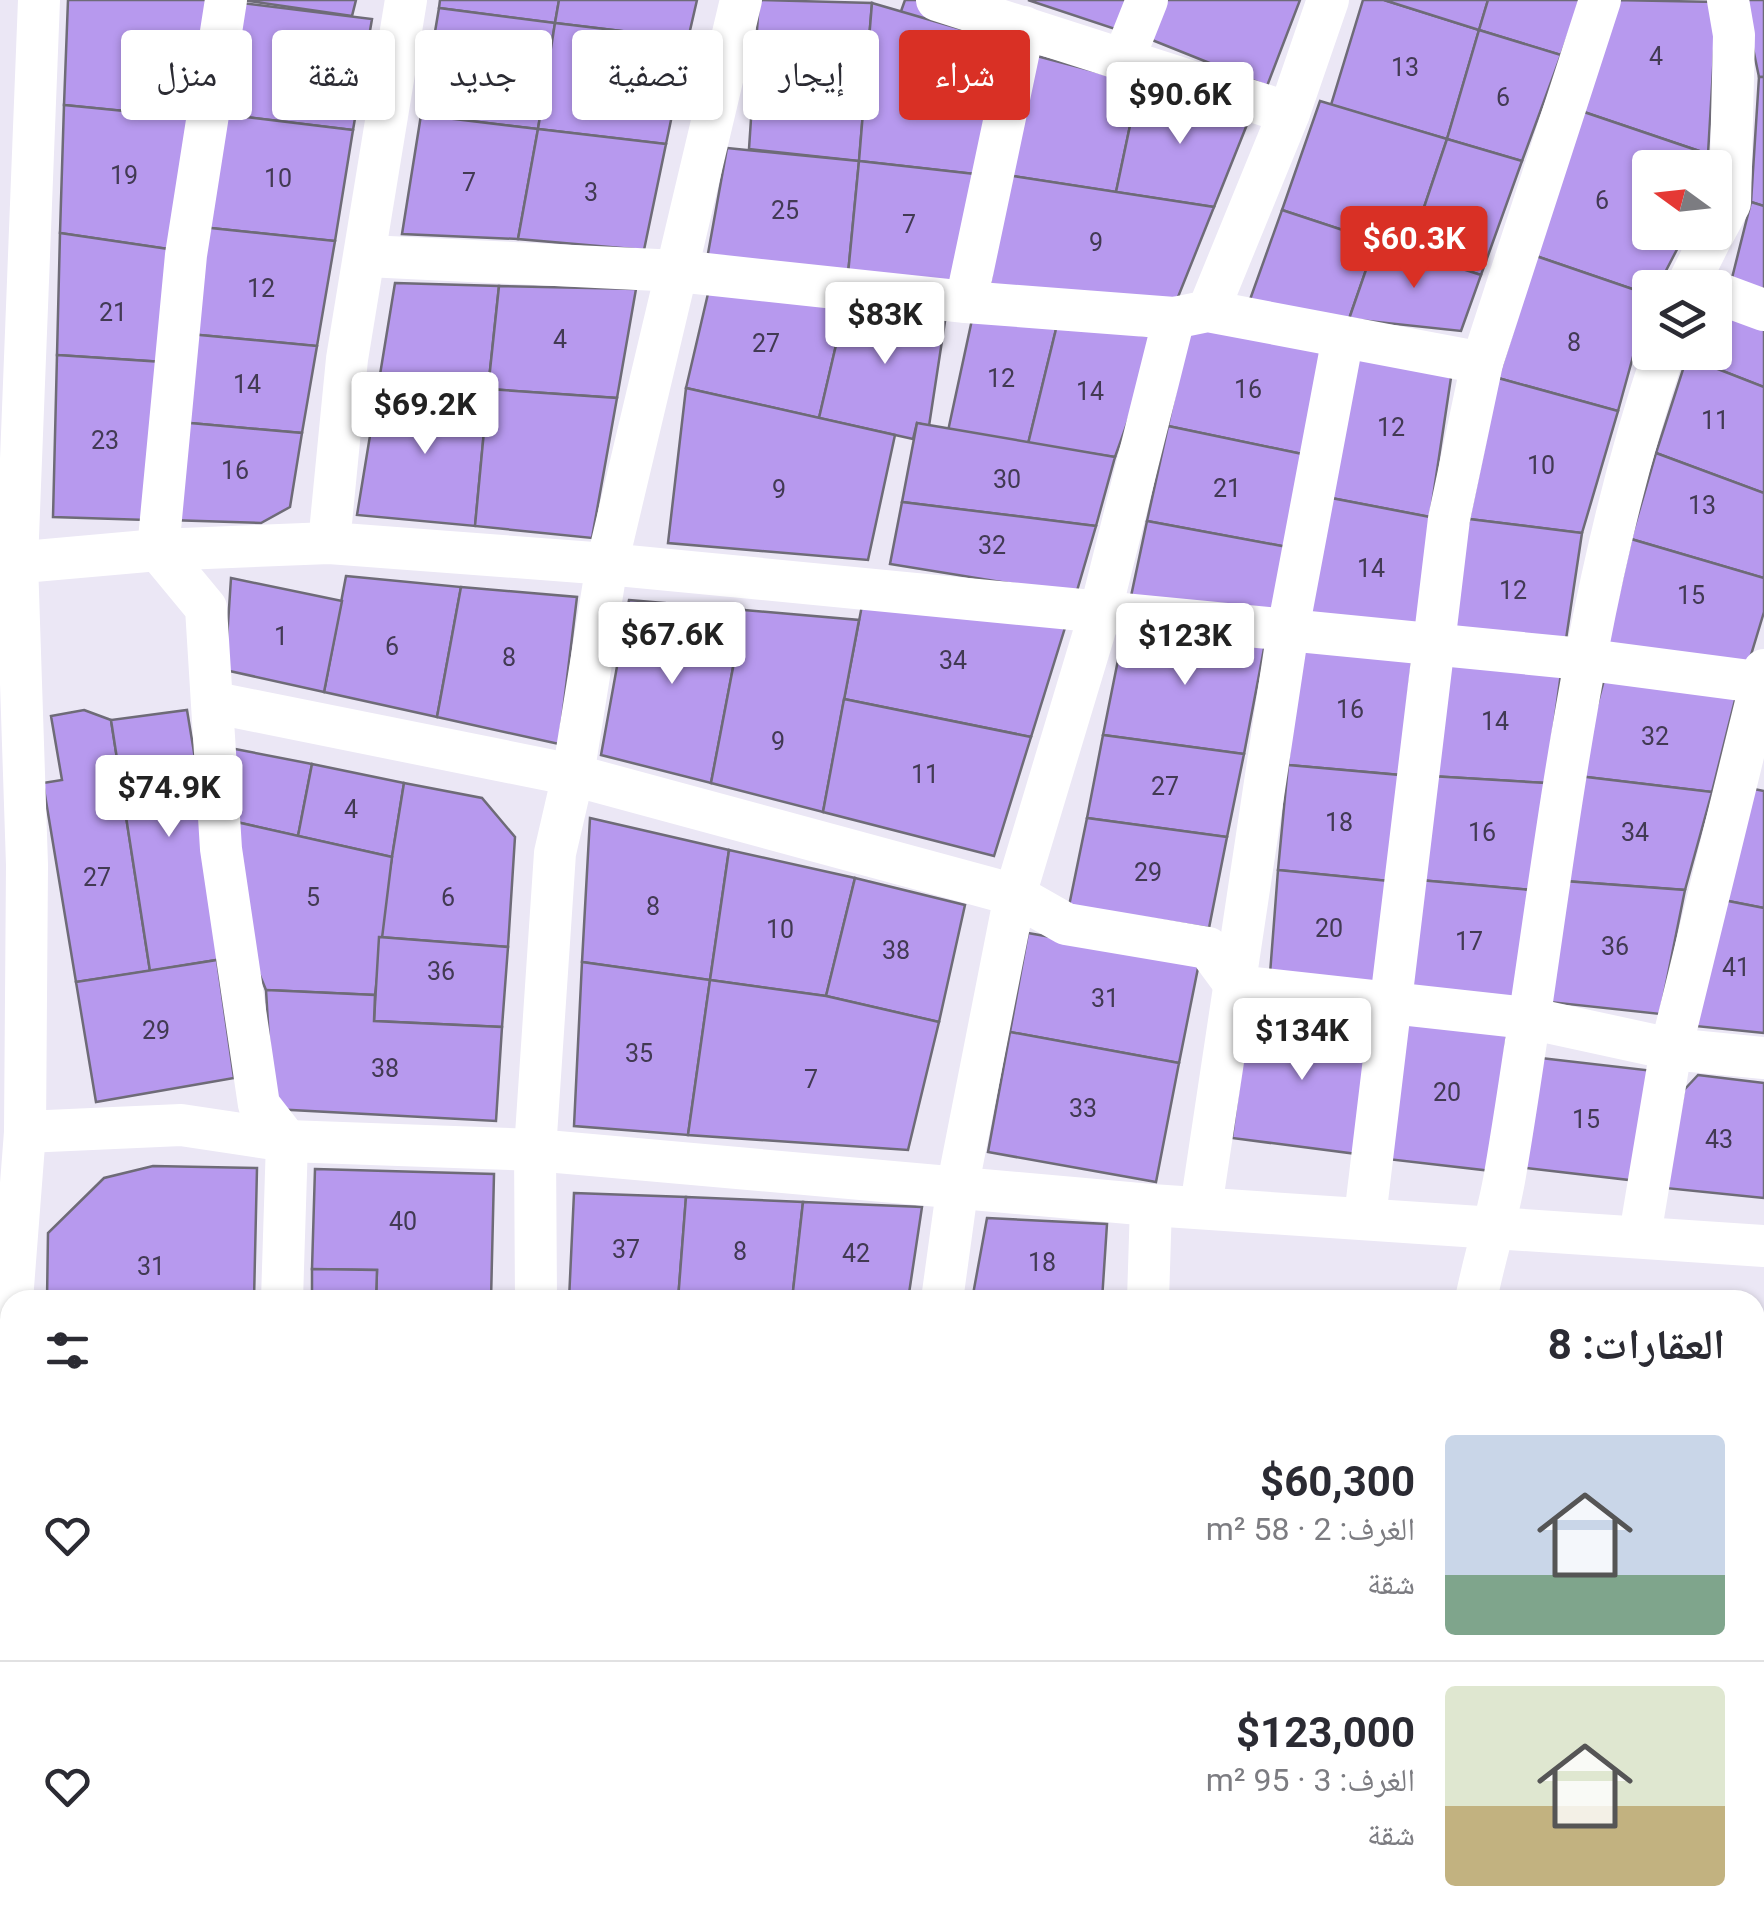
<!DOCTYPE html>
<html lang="ar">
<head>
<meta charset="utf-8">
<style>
	body { margin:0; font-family:Roboto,"Noto Naskh Arabic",sans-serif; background:#f7f7f7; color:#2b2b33; direction:rtl; height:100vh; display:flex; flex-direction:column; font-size:38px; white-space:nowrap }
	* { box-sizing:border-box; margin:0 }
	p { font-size:32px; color:#7c7c81 }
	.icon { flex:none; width:55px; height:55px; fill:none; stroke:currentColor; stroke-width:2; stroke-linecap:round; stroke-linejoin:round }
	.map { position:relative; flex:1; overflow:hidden; direction:ltr }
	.side { position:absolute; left:0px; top:1290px; width:1765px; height:642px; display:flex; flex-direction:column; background:#fff; border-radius:30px 30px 0 0; box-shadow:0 2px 8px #0004; direction:rtl }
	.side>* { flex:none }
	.hud { position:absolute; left:30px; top:30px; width:1000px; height:90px; direction:rtl; display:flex; gap:20px }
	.needle { width:65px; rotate:285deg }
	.buttons { position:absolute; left:1632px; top:150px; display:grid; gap:20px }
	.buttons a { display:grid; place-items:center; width:100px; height:100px; border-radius:10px; background:#fff; box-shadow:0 2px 8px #0004; font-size:50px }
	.price { position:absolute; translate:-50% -85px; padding:0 22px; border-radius:10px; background:#fff; color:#222; font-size:32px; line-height:65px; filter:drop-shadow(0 2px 5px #0008) }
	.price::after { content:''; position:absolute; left:50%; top:60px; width:30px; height:22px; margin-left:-15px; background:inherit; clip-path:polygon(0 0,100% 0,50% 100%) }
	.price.on { background:#d93025; color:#fff }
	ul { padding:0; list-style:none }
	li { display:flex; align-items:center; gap:30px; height:250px; padding:0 40px }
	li+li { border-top:2px solid #e1e1e2 }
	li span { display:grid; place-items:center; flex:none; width:280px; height:200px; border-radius:10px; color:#555 }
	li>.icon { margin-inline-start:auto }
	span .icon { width:120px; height:120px; fill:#fffc; stroke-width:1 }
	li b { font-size:42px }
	h2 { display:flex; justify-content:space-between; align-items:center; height:120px; padding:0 40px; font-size:42px }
	.pill { padding:0 35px; border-radius:10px; background:#fff; box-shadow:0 2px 8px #0004; font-size:35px; line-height:90px }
	.pill.on { background:#d93025; color:#fff }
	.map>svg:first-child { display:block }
	.building { fill:#b799ee; stroke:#6e6b77; stroke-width:2.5 }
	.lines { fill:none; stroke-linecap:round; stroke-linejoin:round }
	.street { stroke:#fff; stroke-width:42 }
	.labels { text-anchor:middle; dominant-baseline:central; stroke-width:8; stroke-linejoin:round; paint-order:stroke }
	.number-label { font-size:25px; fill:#423a53 }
</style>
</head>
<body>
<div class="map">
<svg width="1764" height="1931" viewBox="0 0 1764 1931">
	<rect width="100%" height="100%" fill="#ebe7f5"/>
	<g class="building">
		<polygon points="68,0 207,0 195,118 64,105"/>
		<polygon points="242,0 356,0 352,16"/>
		<polygon points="440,0 559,0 555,23 439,8"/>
		<polygon points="559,0 697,0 688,39 555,23"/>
		<polygon points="759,0 872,3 859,161 749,149"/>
		<polygon points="905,0 955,0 945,29 900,14"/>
		<polygon points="1028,0 1128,0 1118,30"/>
		<polygon points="1161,0 1300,0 1267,86 1147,38"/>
		<polygon points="1363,0 1384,0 1479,30 1447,139 1331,105"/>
		<polygon points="1384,0 1488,0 1479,30"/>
		<polygon points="1488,0 1581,0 1561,55 1479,30"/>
		<polygon points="1614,0 1717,2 1708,154 1581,111"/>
		<polygon points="1743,0 1764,0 1764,77 1759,77"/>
		<polygon points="242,3 372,19 353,130 222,114"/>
		<polygon points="872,3 999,40 975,174 859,161"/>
		<polygon points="439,8 555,23 538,129 421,115"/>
		<polygon points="555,23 688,39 666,144 538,129"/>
		<polygon points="1479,30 1561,55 1522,161 1447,139"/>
		<polygon points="1033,55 1139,83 1116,192 1006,175"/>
		<polygon points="1759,77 1764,77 1764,206 1751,202"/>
		<polygon points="1139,83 1252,112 1214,207 1116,192"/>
		<polygon points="1320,101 1447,139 1409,252 1282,210"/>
		<polygon points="64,105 195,118 175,250 60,233"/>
		<polygon points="1581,111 1708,154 1708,168 1650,168 1650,232 1686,232 1657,288 1650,288 1650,295 1536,256"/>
		<polygon points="222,114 353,130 335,241 201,227"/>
		<polygon points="421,115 538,129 518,239 402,234"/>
		<polygon points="538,129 666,144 644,250 518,239"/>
		<polygon points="1447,139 1522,161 1481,275 1409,252"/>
		<polygon points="727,148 859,161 848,274 707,259"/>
		<polygon points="859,161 975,174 955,287 848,274"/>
		<polygon points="1006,175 1214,207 1176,302 990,285"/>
		<polygon points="1751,202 1764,206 1764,297 1731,282"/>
		<polygon points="1282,210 1376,241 1349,319 1247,308"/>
		<polygon points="201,227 335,241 317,346 189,334"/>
		<polygon points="60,233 175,250 163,362 57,355"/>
		<polygon points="1376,241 1481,275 1461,331 1349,319"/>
		<polygon points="1536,256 1650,295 1618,411 1498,378"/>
		<polygon points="395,283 499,286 488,389 377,393"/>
		<polygon points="710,285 847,298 819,418 686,388"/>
		<polygon points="499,286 636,289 617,398 488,389"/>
		<polygon points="847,298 947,308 929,426 917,423 913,439 819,418"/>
		<polygon points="1715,304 1764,322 1764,387 1687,357 1689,352 1715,352"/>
		<polygon points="973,315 1057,325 1028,444 948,431"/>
		<polygon points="1190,323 1328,352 1307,455 1168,426"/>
		<polygon points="1057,325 1158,337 1115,457 1028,444"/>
		<polygon points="189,334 317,346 302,433 179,422"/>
		<polygon points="1352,353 1452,371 1430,517 1326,497"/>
		<polygon points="57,355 163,362 147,520 53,517"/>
		<polygon points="1687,357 1764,387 1764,493 1656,453"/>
		<polygon points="1498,378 1618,411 1582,533 1469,519"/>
		<polygon points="686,388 895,435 868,560 668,543"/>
		<polygon points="488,389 475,526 357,515 377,393"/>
		<polygon points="488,389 617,398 592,538 475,526"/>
		<polygon points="179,422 302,433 290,507 261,523 169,520"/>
		<polygon points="917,423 1115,457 1096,526 902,502"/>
		<polygon points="1168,426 1307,455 1287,547 1147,521"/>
		<polygon points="1656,453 1764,493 1764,578 1631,539"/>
		<polygon points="1326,497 1430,517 1419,630 1309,619"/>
		<polygon points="902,502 1096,526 1076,594 890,564"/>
		<polygon points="1469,519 1582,533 1565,646 1445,636"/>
		<polygon points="1147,521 1287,547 1273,615 1130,601"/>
		<polygon points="1631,539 1764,578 1764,612 1747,668 1607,644"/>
		<polygon points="346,576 461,587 437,717 324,692"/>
		<polygon points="231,578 342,601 324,692 225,670"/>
		<polygon points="461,587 577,597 559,744 437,717"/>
		<polygon points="864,595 1068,618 1031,737 844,699"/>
		<polygon points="629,600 744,610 711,783 601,755"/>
		<polygon points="744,610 859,620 823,812 711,783"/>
		<polygon points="1125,625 1266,638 1244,754 1103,735"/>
		<polygon points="1299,641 1413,653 1400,775 1288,765"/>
		<polygon points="1443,657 1562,666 1546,783 1430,776"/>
		<polygon points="1607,669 1737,692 1712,792 1578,776"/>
		<polygon points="844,699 1031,737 994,856 823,812"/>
		<polygon points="84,710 111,720 150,971 76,982 43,783 62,780 51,716"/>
		<polygon points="187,710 228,958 150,971 111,720"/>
		<polygon points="1103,735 1244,754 1227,837 1087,818"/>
		<polygon points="230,748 312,764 298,836 232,821"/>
		<polygon points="312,764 404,783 392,857 298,836"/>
		<polygon points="1288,765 1400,775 1389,881 1278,870"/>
		<polygon points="1430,776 1546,783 1531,890 1419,880"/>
		<polygon points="1578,776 1712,792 1685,890 1564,881"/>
		<polygon points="404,783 482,798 515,837 508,947 379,937"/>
		<polygon points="1749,788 1764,791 1764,908 1723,900"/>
		<polygon points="590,818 729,850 710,980 582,962"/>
		<polygon points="1087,818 1227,837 1209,928 1069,906"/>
		<polygon points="232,821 392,857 375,995 266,990 251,954"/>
		<polygon points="729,850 855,878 826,996 710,980"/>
		<polygon points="1278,870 1389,881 1378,986 1270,974"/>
		<polygon points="855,878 965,905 939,1022 826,996"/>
		<polygon points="1419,880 1531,890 1516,1003 1408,992"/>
		<polygon points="1564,881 1685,890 1660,1014 1549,1002"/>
		<polygon points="1723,900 1764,908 1764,1033 1695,1026"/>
		<polygon points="1028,933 1199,963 1179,1063 1010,1032"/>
		<polygon points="379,937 508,947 502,1027 374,1021"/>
		<polygon points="217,960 234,1078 96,1102 76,982"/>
		<polygon points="582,962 710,980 688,1135 574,1126"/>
		<polygon points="710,980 826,996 939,1022 908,1150 688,1135"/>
		<polygon points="266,990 375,995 374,1021 502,1027 496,1121 273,1109"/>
		<polygon points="1248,1013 1372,1027 1357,1154 1232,1138"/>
		<polygon points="1402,1013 1508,1025 1492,1171 1387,1159"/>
		<polygon points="1010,1032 1179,1063 1156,1182 988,1152"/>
		<polygon points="1532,1057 1654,1071 1638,1181 1518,1167"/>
		<polygon points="1698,1075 1764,1083 1764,1198 1665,1188 1684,1090"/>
		<polygon points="153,1166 257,1168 254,1300 47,1300 48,1233 104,1178"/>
		<polygon points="315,1169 494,1174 491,1300 376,1300 377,1270 312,1269"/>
		<polygon points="574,1193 686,1197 678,1300 569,1300"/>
		<polygon points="686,1197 803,1202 792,1300 678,1300"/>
		<polygon points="803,1202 922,1207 908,1300 792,1300"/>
		<polygon points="987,1218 1107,1224 1102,1300 972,1300"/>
		<polygon points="312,1269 377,1270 376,1300 312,1300"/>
		<rect x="1755" y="1317" width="9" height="116"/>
		<rect x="1755" y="1433" width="9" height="116"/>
		<rect x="1755" y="1642" width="9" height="112"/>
		<rect x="1755" y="1754" width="9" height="118"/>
		<polygon points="1755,1872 1764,1872 1764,1931 1625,1931 1626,1922 1755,1922"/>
		<polygon points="235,1922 383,1922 380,1931 258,1931"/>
		<polygon points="552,1922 699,1922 699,1931 551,1931"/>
		<rect x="699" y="1922" width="145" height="9"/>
		<polygon points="844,1922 992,1922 991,1931 844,1931"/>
		<rect x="1093" y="1922" width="148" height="9"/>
		<polygon points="1241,1922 1390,1922 1389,1931 1241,1931"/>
		<polygon points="1480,1922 1626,1922 1625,1931 1480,1931"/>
	</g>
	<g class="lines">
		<g class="street">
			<polyline points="226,0 186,255 158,550 206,608 221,849 259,1105 287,1141 282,1300"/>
			<polyline points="937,0 1289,113"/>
			<polyline points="1124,58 1147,0"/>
			<polyline points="1715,231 1730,203 1734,35 1728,0"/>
			<polyline points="367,256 678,271 966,302 1174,318 1208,311 1482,363"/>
			<polyline points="1686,288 1714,232"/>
			<polyline points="1715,292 1764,310"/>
			<polyline points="966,302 1024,27"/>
			<polyline points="1208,311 1289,113 1328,0"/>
			<polyline points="329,543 347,359 406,0"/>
			<polyline points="0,564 158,550 329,543 607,564 1288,630 1582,659 1764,683"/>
			<polyline points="216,703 573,775 1015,895 1066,924 1208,948 1236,986 1528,1018 1671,1049 1764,1058"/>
			<polyline points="25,1132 181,1125 287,1141 535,1150 1151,1205 1764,1246"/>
			<polyline points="1201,1207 1288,630 1343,337"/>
			<polyline points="1365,1217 1449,519 1482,363 1600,0"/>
			<polyline points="1640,1235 1671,1049 1764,670"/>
			<polyline points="12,1300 25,1132 27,865 17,562 39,0"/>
			<polyline points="536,1300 535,1150 555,853 573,775 607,564 741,0"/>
			<polyline points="942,1300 958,1184 1015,895 1100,613 1174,318"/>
			<polyline points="1148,1300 1151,1205"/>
			<path d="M1476,1300C1484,1258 1498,1217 1505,1175C1552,899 1573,619 1664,352"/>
			<polyline points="0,1449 10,1321"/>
			<polyline points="1755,1591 1764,1591"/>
			<polyline points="531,1931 531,1922"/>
			<polyline points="1045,1931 1045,1922"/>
			<polyline points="1435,1931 1435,1922"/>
		</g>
	</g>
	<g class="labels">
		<g class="number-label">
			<text x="1656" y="56">4</text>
			<text x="1405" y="67">13</text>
			<text x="1503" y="97">6</text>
			<text x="124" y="175">19</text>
			<text x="278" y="178">10</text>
			<text x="469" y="182">7</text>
			<text x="591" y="192">3</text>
			<text x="1602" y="200">6</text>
			<text x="785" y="210">25</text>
			<text x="909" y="224">7</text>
			<text x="1096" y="242">9</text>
			<text x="261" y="288">12</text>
			<text x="113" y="312">21</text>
			<text x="560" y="339">4</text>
			<text x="1574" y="342">8</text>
			<text x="766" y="343">27</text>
			<text x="1001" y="378">12</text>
			<text x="247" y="384">14</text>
			<text x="1248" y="389">16</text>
			<text x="1090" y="391">14</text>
			<text x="1715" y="420">11</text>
			<text x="1391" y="427">12</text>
			<text x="105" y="440">23</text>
			<text x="1541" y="465">10</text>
			<text x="235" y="470">16</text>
			<text x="1007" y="479">30</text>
			<text x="1227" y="488">21</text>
			<text x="779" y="489">9</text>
			<text x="1702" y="505">13</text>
			<text x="992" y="545">32</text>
			<text x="1371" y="568">14</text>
			<text x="1513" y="590">12</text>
			<text x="1691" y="595">15</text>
			<text x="281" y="636">1</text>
			<text x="392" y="646">6</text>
			<text x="509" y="657">8</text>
			<text x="953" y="660">34</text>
			<text x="1350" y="709">16</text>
			<text x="1495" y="721">14</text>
			<text x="1655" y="736">32</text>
			<text x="778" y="741">9</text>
			<text x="925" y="774">11</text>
			<text x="1165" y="786">27</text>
			<text x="351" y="809">4</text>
			<text x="1339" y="822">18</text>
			<text x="1482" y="832">16</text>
			<text x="1635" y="832">34</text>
			<text x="1148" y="872">29</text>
			<text x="97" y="877">27</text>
			<text x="313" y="897">5</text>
			<text x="448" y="897">6</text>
			<text x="653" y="906">8</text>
			<text x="1329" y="928">20</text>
			<text x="780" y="929">10</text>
			<text x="1469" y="941">17</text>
			<text x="1615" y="946">36</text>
			<text x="896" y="950">38</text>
			<text x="1736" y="967">41</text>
			<text x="441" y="971">36</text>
			<text x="1105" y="998">31</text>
			<text x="156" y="1030">29</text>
			<text x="639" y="1053">35</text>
			<text x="385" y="1068">38</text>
			<text x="811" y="1079">7</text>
			<text x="1447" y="1092">20</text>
			<text x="1083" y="1108">33</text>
			<text x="1586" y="1119">15</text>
			<text x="1719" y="1139">43</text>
			<text x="403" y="1221">40</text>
			<text x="626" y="1249">37</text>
			<text x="740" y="1251">8</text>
			<text x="856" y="1253">42</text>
			<text x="1042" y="1262">18</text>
			<text x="151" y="1266">31</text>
		</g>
	</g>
</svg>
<div class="buttons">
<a><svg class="needle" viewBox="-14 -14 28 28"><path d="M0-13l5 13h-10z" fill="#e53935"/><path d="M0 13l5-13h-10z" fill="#7c7c81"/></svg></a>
<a><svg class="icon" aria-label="layers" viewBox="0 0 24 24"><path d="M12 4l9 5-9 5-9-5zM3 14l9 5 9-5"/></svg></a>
</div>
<b class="price" style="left:1180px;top:147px">$90.6K</b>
<b class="price on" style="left:1414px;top:291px">$60.3K</b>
<b class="price" style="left:885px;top:367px">$83K</b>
<b class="price" style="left:425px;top:457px">$69.2K</b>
<b class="price" style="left:672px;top:687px">$67.6K</b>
<b class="price" style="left:1185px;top:688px">$123K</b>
<b class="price" style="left:169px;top:840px">$74.9K</b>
<b class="price" style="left:1302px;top:1083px">$134K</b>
<div class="hud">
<a class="pill on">شراء</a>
<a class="pill">إيجار</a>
<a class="pill">تصفية</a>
<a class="pill">جديد</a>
<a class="pill">شقة</a>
<a class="pill">منزل</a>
</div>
<section class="side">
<h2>العقارات: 8<svg class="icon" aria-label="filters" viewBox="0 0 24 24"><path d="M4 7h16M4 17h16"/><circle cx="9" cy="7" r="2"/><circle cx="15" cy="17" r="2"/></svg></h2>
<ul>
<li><span style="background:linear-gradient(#c9d6e8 70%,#7fa58c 0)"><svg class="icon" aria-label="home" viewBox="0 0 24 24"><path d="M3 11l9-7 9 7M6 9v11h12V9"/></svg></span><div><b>$60,300</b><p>الغرف: 2 · 58 m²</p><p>شقة</p></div><svg class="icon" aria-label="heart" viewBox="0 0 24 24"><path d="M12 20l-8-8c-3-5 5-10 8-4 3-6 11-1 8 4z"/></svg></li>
<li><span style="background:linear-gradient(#dfe7d0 60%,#c2b280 0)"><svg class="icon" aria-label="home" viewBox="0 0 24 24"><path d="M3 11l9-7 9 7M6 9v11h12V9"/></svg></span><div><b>$123,000</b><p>الغرف: 3 · 95 m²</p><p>شقة</p></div><svg class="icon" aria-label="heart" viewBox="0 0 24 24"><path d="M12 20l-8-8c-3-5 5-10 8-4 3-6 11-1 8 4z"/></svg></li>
</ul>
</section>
</div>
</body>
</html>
